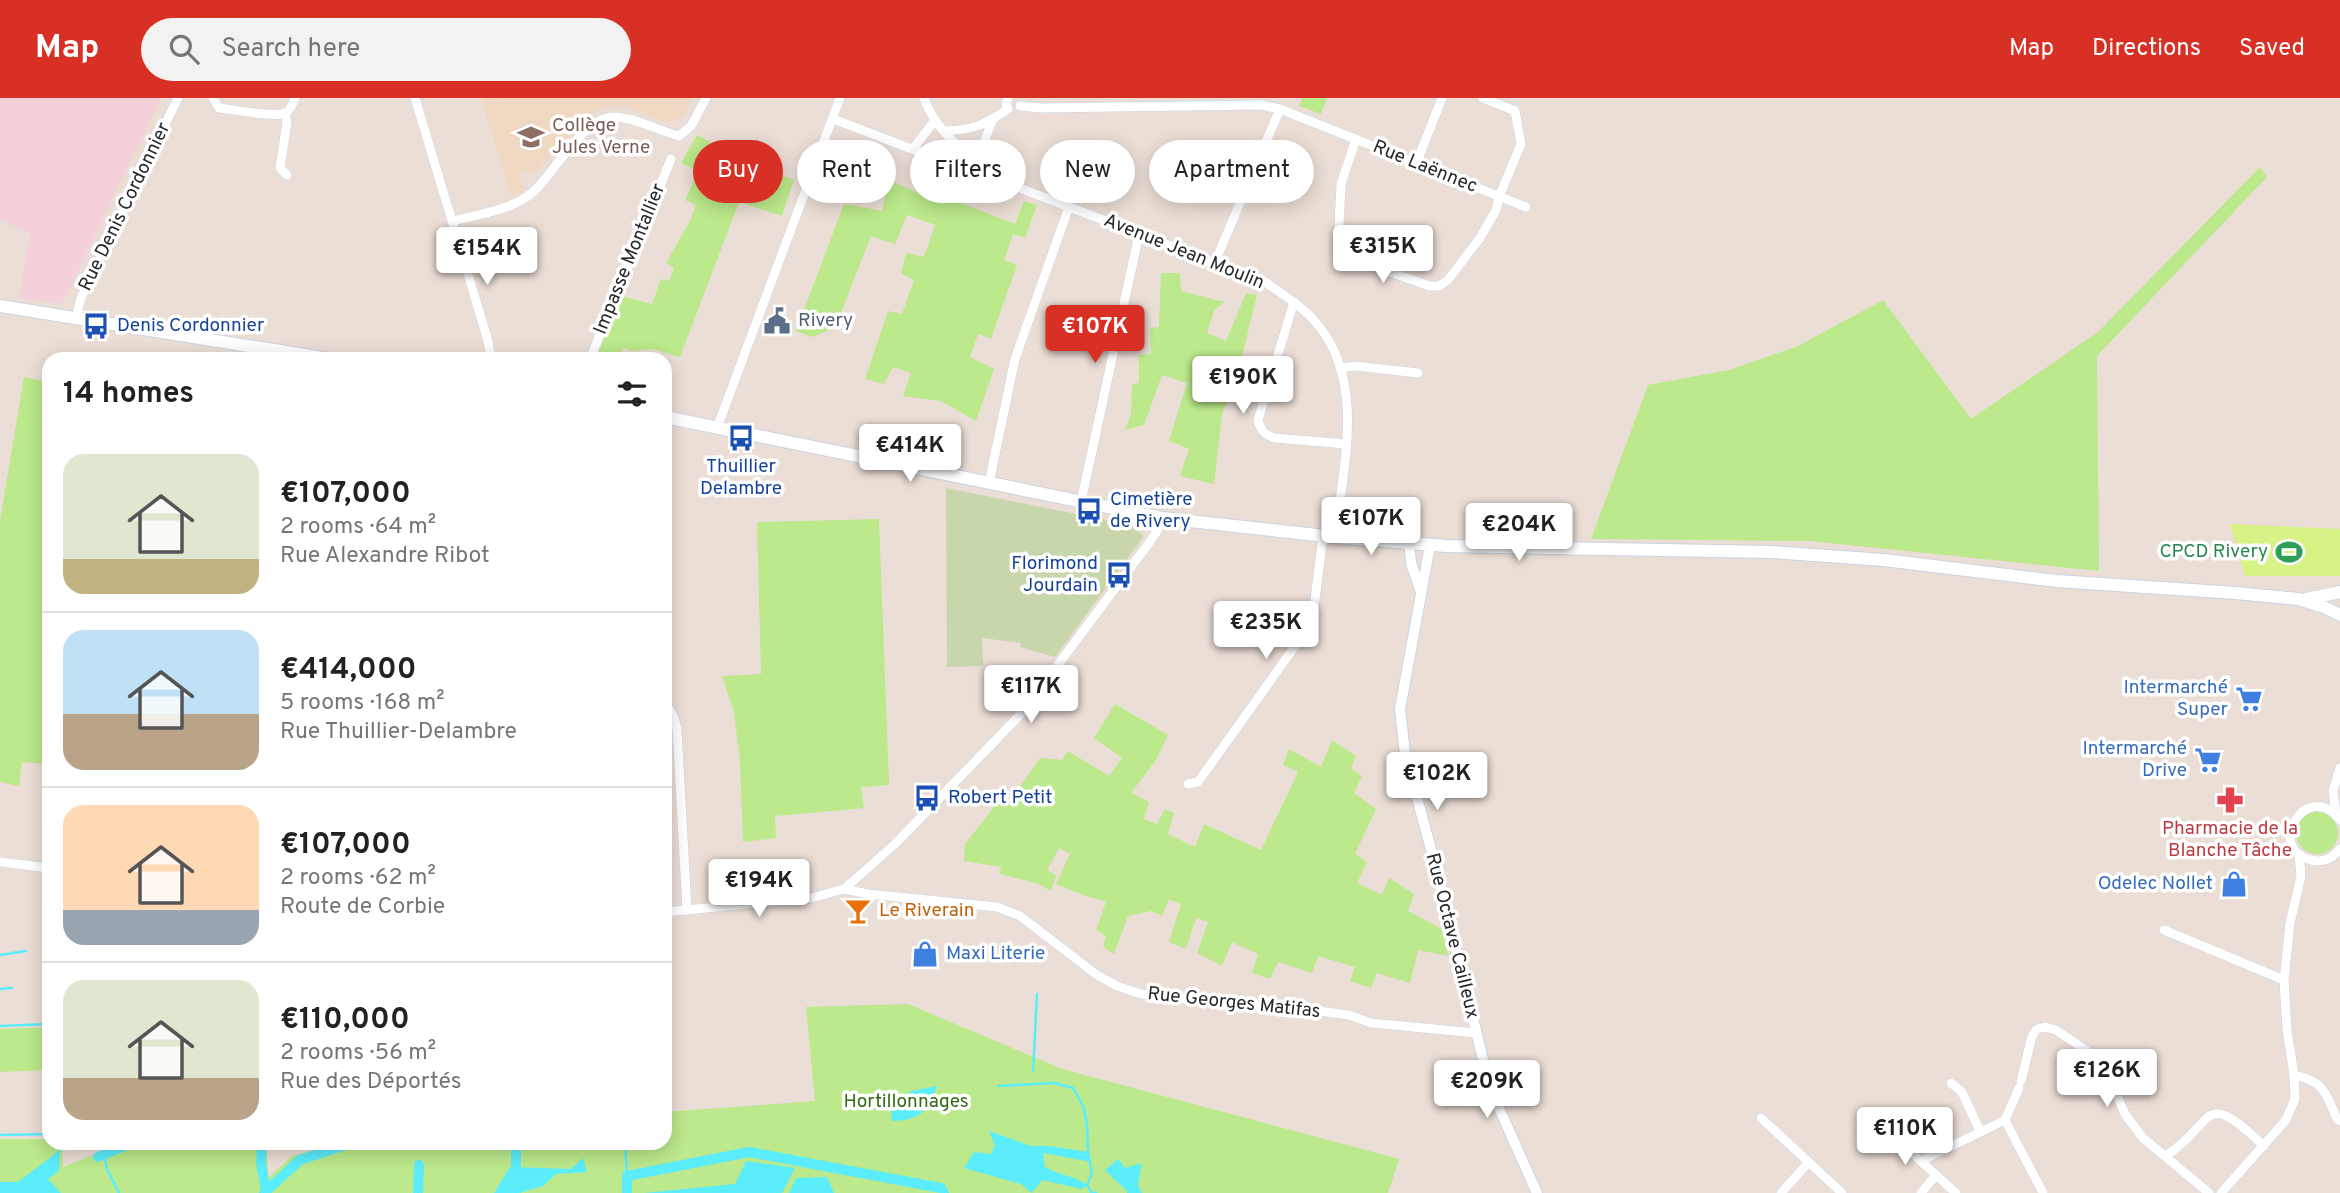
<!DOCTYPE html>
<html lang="en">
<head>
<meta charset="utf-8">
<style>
	body { margin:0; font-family:Overpass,sans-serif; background:#f2f2f2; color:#222; height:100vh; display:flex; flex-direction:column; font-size:26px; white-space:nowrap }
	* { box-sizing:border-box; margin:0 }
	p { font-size:23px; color:#767676 }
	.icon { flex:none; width:38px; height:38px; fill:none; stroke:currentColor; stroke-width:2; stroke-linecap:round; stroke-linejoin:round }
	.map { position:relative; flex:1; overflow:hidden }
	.side { position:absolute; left:42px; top:254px; width:630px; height:798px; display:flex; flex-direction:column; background:#fff; border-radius:21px; box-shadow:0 4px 18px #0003 }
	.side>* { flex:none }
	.guide { position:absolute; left:693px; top:42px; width:665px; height:63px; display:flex; gap:14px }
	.price { position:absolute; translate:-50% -60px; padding:0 16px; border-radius:7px; background:#fff; color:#222; font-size:23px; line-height:46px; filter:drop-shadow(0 2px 4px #0008) }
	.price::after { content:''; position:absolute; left:50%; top:42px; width:21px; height:16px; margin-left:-10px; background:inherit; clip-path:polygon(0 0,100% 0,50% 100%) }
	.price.on { background:#d93025; color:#fff }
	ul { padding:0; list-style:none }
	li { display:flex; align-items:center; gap:21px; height:175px; padding:0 21px }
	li+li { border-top:2px solid #e0e0e0 }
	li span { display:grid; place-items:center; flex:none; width:196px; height:140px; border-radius:21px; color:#555 }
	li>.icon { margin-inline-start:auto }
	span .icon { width:84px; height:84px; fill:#fffc; stroke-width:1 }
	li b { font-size:30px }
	h2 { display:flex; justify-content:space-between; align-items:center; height:84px; padding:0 21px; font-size:30px }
	.tag { padding:0 24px; border-radius:32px; background:#fff; box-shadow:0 4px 18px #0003; font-size:24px; line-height:63px }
	.tag.on { background:#d93025; color:#fff }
	header { display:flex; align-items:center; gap:42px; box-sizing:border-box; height:98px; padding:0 35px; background:#d93025; color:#fff }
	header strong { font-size:33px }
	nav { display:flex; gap:38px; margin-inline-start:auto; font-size:24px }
	.search { width:490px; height:63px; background:#f2f2f2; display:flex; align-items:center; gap:18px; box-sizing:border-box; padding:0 24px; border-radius:38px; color:#767676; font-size:26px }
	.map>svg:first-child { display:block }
	.education { fill:#f0d9c2 }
	.medical { fill:#f4d1d9 }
	.green { fill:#bce98b }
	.cemetery { fill:#c8d7ab }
	.pitch { fill:#d7f285 }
	.water { fill:#5bedfb }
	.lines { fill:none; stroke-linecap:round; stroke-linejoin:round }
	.stream { stroke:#5bedfb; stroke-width:2.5 }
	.canal { stroke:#5bedfb; stroke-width:10 }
	.minor-casing { stroke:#cbd4e2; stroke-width:10 }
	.tertiary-casing { stroke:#cbd4e2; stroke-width:12 }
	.secondary-casing { stroke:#cbd4e2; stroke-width:14 }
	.minor { stroke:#fff; stroke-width:9 }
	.tertiary { stroke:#fff; stroke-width:10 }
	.secondary { stroke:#fff; stroke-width:12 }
	.labels { text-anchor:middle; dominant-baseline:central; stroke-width:7; stroke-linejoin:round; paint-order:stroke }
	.education-label { font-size:19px; fill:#785e54; stroke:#fff; text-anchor:start }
	.street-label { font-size:19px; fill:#272727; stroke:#fff }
	.service-label { font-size:19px; fill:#4e5e75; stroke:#fff; text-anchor:start }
	.transit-label { font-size:19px; fill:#164399; stroke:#fff; text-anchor:start }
	.leisure-label { font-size:19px; fill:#27864d; stroke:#fff; text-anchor:end }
	.shop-label { font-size:19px; fill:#366cbe; stroke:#fff; text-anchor:end }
	.health-label { font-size:19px; fill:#be3a42; stroke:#fff }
	.food-label { font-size:19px; fill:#c56008; stroke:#fff; text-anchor:start }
	.park-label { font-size:19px; fill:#336911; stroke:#fff }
</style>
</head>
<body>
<header>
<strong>Map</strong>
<div class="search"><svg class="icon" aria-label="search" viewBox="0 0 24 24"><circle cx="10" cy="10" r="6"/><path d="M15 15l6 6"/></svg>Search here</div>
<nav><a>Map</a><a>Directions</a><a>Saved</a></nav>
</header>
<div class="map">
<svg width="2340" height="1095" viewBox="0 0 2340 1095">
	<rect width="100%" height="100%" fill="#ebded6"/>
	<polygon class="education" points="481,0 692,0 683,18 668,25 626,9 614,8 599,11 586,19 534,76 525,72 519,78 524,91 522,95 511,98"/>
	<polygon class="medical" points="0,0 161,0 62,206 19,200 30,136 0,121"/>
	<g class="green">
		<polygon points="1302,0 1327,0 1321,16 1299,8"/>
		<polygon points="697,37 752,67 794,82 782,118 739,104 680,259 652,251 632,253 623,250 619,260 598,255 622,198 652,206 661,181 669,183 674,170 666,165 690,123 696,107 685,102 698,73 681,65"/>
		<polygon points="2260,69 2267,79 2097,258 2099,473 1810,443 1591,441 1648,287 1729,272 1798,248 1883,202 1971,321 2098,234"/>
		<polygon points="889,82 934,102 937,96 1015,126 1024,103 1037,107 1025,140 1013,136 1004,162 1017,167 991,241 978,236 970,259 994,271 976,323 941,303 903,298 911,275 893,269 884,286 865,281 888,213 902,216 914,182 901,175 906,155 924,159 935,127 907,117 895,146 871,138 835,230 812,239 796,233 844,106 882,113"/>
		<polygon points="1161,175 1180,175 1181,193 1224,204 1214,213 1207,235 1226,243 1246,195 1257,197 1243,254 1222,317 1214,386 1180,378 1189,351 1169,343 1187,285 1162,277 1144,327 1125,332 1131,316 1132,286 1139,285 1139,257 1151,256 1150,230 1159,229"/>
		<polygon points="24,279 49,284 49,666 22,664 19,688 0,684 0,423"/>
		<polygon points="879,421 889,687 861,689 864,710 775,718 776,740 743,744 740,664 734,614 722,578 761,576 757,424"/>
		<polygon points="1115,606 1168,637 1156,662 1131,695 1149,704 1144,721 1157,726 1165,711 1174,715 1168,736 1195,749 1204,726 1261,752 1298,674 1283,667 1289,651 1321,669 1332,642 1356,658 1351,670 1362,678 1354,695 1376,711 1355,756 1367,764 1357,785 1382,797 1389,780 1414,796 1408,813 1442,831 1448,858 1418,852 1410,885 1377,875 1371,890 1350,883 1355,869 1318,858 1312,875 1278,864 1270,881 1252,875 1258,856 1232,844 1222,868 1197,855 1208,824 1196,820 1186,851 1169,844 1181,806 1169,801 1162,818 1151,813 1128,818 1114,856 1103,849 1106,838 1096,832 1106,804 1080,796 1056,786 1070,756 1059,750 1047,772 1056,777 1051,793 1039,786 1000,776 1001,769 964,763 965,746 1001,700 1009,704 1040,660 1062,662 1068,653 1109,678 1122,660 1094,640"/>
		<circle cx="2317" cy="735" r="21"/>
		<polygon points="908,906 1062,971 1399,1061 1388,1095 0,1095 0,1041 49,1041 49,1045 62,1045 63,1069 122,1045 267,1045 268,1080 292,1058 341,1045 665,1045 665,1014 815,1003 806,909"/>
		<polygon points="49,929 49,972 0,974 0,931"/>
	</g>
	<polygon class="cemetery" points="946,390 1131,427 1144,438 1055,559 1020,549 1021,545 982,540 983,568 947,569"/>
	<polygon class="pitch" points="2230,426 2340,431 2340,478 2245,478"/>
	<g class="water">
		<path d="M937,988C927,1014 920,1022 892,1023L890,1005L912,993Z"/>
		<path d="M989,1033L1031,1048H1049L1088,1054L1091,1064L1043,1055L1045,1069C1058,1077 1076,1078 1087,1087L1082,1091L1042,1082L1032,1095L1021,1086L964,1070L974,1054L991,1056L995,1047Z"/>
		<polygon points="60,1052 59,1073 48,1081 61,1095 0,1095 0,1084 18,1084"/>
		<polygon points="583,1060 587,1074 556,1076 543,1088 519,1095 494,1095 510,1069 571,1071"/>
		<polygon points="1118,1061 1125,1070 1142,1065 1138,1087 1142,1095 1127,1095 1127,1093 1105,1072"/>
		<polygon points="746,1063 795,1070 782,1095 644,1095 735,1086"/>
		<polygon points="827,1079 834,1095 789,1095 796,1080"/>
	</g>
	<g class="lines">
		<g class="stream">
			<polyline points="0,857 26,853"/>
			<polyline points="0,891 12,890"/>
			<polyline points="0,928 49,926"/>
			<polyline points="1033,973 1037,896"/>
			<polyline points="998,988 1054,985 1073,990 1084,1010 1087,1027 1088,1054 1092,1075 1087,1087 1091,1094 1096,1095"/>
			<polyline points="0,1037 49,1036"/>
			<polyline points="625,1045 627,1078"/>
			<polyline points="117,1051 117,1045"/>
			<polyline points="60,1052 60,1045"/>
			<polyline points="104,1057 107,1071 119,1095"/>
		</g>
		<g class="canal">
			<polyline points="262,1045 261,1065 266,1092"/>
			<polyline points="516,1045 516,1095"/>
			<polyline points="98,1059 132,1045"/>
			<polyline points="264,1095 300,1062 351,1045"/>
			<polyline points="418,1095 419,1067"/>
			<polyline points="627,1095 627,1078 749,1054 941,1090 944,1095"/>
		</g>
		<g class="minor-casing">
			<g id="minor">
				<path d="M213,0L219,10C232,11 277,21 287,14C291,11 293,5 295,0"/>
				<polyline points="415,0 488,243 491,261"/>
				<path d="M924,0C937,38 982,71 1017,89L1265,184C1281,195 1298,206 1312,220C1368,279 1343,368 1335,439"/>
				<polyline points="1020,8 1041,10 1261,7 1280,11 1526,109"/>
				<polyline points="1008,11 1006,6 1008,0"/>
				<polyline points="285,15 287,25 280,70 287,77"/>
				<polyline points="833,21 967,72 979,72 986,39 992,23"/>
				<path d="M944,33C973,32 985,27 1008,11"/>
				<polyline points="1356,41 1341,86 1338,149 1346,158 1429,188 1439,188 1448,182 1480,140 1496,112 1499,99 1521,46 1515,13 1483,0"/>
				<polyline points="913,51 935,22"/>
				<polyline points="1416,66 1442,0"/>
				<path d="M453,123C482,115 519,112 540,87C557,68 586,20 612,19C635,19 658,33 679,38L691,28L706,0"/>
				<polyline points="1215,164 1280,11"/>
				<path d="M1294,204L1258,322C1261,333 1265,337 1275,340L1346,346"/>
				<polyline points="76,220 81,200 178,0"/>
				<polyline points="590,261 671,61"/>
				<polyline points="1340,270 1355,268 1418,275"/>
				<polyline points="717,330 840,0"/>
				<polyline points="989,385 1015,261 1069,109"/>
				<polyline points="1081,404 1139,136"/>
				<polyline points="665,603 674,620 677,631 687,812"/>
				<polyline points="1188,686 1198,684 1303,537 1314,509 1323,438"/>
				<polyline points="2336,716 2333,693 2340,670"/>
				<path d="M2340,722C2307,679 2264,751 2311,762C2323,765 2333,760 2340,751"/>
				<polyline points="0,764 49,770"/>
				<polyline points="844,791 868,796 997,809 1020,818 1097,877 1117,888 1141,896 1254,909 1279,908 1349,917 1371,925 1476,935"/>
				<polyline points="665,814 811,800 844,791 895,746 1021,616 1149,445 1157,433 1162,420"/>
				<polyline points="2164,832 2284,882"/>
				<path d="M2294,977C2325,984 2325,994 2337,1021L2340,1023"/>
				<polyline points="2021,983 2032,938 2037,931 2045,929 2056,932 2090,955 2111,984 2125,1016 2143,1040 2209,1095"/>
				<polyline points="1951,985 1962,994 1980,1033"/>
				<polyline points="1761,1020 1842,1095"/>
				<polyline points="1874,1021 1956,1095"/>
				<polyline points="2005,1022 2043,1095"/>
				<polyline points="2005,1022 2019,990"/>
				<path d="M2165,1058C2218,1025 2199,987 2264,1048"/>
				<polyline points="1921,1063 2005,1022"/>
				<polyline points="1781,1095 1808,1065"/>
				<polyline points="1921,1095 1936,1077"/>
				<polyline points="2221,1095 2286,1022 2295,1001 2294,977 2287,932 2284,882 2290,825 2301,778 2299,756"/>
			</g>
		</g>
		<g class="tertiary-casing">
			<g id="tertiary">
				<polyline points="1409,445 1411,465 1420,491"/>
				<polyline points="1430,447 1400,611 1405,656 1435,766 1490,990 1537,1095"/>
			</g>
		</g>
		<g class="secondary-casing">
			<g id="secondary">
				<polyline points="0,208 329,261"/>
				<polyline points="665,319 1162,420 1335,439 1446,448 1772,454 1884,462 2057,483 2236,495 2298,501 2324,509 2340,517"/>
				<polyline points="2306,501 2340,494"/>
			</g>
		</g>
		<use href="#minor" class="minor"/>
		<use href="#tertiary" class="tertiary"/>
		<use href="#secondary" class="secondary"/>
	</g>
	<defs>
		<g id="school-bare" transform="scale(2.1)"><path d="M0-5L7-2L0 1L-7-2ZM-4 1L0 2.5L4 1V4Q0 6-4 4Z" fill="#8d6e63" stroke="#fff" stroke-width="2.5" paint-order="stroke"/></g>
		<g id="civic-bare" transform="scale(2.1)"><path d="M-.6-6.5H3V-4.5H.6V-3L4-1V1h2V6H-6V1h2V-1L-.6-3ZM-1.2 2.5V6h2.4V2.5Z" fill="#5c6f8a" stroke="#fff" stroke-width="2.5" paint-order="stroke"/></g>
		<g id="bus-bare" transform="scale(2.1)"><path d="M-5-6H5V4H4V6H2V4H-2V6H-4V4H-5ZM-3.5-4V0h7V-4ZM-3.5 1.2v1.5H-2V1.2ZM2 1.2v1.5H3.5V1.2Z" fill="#1a4fb4" stroke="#fff" stroke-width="2.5" paint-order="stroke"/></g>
		<g id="stadium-bare" transform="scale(2.1)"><path d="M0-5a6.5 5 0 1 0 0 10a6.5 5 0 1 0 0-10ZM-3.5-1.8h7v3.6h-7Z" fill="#2e9e5b" stroke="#fff" stroke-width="2.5" paint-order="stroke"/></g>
		<g id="supermarket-bare" transform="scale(2.1)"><path d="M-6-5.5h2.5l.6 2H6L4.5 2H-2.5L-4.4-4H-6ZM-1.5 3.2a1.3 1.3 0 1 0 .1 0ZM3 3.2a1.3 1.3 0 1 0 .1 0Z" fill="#3f7fe0" stroke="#fff" stroke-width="2.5" paint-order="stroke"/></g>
		<g id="pharmacy-bare" transform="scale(2.1)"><path d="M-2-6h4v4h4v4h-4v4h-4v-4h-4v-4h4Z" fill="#e0444e" stroke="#fff" stroke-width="2.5" paint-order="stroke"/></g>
		<g id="shop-bare" transform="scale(2.1)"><path d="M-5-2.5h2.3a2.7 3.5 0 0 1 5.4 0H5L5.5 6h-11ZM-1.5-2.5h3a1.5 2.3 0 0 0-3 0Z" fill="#3f7fe0" stroke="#fff" stroke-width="2.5" paint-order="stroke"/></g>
		<g id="bar-bare" transform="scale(2.1)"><path d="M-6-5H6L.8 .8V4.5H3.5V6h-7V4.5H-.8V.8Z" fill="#e8710a" stroke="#fff" stroke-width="2.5" paint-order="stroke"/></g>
	</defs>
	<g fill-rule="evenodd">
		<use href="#school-bare" x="531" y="39"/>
		<use href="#civic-bare" x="777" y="223"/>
		<use href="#bus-bare" x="96" y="228"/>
		<use href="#bus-bare" x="741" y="340"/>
		<use href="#bus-bare" x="1089" y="413"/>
		<use href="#stadium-bare" x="2289" y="454"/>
		<use href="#bus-bare" x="1119" y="477"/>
		<use href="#supermarket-bare" x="2249" y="601"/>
		<use href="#supermarket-bare" x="2208" y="662"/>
		<use href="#bus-bare" x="927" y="700"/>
		<use href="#pharmacy-bare" x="2230" y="702"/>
		<use href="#shop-bare" x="2234" y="786"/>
		<use href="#bar-bare" x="858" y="813"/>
		<use href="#shop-bare" x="925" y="856"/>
	</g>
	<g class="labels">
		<g class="education-label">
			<text x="552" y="28">Collège<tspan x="552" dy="22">Jules Verne</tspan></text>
		</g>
		<g class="street-label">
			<text transform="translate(1425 69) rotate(22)">Rue Laënnec</text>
			<text transform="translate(125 109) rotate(-64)">Rue Denis Cordonnier</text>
			<text transform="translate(1184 154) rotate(22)">Avenue Jean Moulin</text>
			<text transform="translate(630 161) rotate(-68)">Impasse Montallier</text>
			<text transform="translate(1452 838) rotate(76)">Rue Octave Cailleux</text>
			<text transform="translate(1234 905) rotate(6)">Rue Georges Matifas</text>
		</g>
		<g class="service-label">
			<text x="798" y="223">Rivery</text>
		</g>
		<g class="transit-label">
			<text x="117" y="228">Denis Cordonnier</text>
			<text x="741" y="369" text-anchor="middle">Thuillier<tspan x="741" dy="22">Delambre</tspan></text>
			<text x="1110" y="402">Cimetière<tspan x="1110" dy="22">de Rivery</tspan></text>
			<text x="1098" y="466" text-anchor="end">Florimond<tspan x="1098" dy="22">Jourdain</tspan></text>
			<text x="948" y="700">Robert Petit</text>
		</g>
		<g class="leisure-label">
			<text x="2268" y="454">CPCD Rivery</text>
		</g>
		<g class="shop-label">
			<text x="2228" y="590">Intermarché<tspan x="2228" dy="22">Super</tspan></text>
			<text x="2187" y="651">Intermarché<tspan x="2187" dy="22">Drive</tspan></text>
			<text x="2213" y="786">Odelec Nollet</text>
			<text x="946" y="856" text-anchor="start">Maxi Literie</text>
		</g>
		<g class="health-label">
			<text x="2230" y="731">Pharmacie de la<tspan x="2230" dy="22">Blanche Tâche</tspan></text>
		</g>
		<g class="food-label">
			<text x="879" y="813">Le Riverain</text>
		</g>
		<g class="park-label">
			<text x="906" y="1004">Hortillonnages</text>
		</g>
	</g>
</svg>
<b class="price" style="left:1383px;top:187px">€315K</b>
<b class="price" style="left:487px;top:189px">€154K</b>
<b class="price on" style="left:1095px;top:267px">€107K</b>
<b class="price" style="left:1243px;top:318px">€190K</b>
<b class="price" style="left:910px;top:386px">€414K</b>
<b class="price" style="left:1371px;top:459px">€107K</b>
<b class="price" style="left:1519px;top:465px">€204K</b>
<b class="price" style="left:1266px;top:563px">€235K</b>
<b class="price" style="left:1031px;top:627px">€117K</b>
<b class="price" style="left:1437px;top:714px">€102K</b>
<b class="price" style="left:759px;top:821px">€194K</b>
<b class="price" style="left:2107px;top:1011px">€126K</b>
<b class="price" style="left:1487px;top:1022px">€209K</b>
<b class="price" style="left:1905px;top:1069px">€110K</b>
<div class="guide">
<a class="tag on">Buy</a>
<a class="tag">Rent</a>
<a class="tag">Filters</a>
<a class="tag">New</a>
<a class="tag">Apartment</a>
</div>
<section class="side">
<h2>14 homes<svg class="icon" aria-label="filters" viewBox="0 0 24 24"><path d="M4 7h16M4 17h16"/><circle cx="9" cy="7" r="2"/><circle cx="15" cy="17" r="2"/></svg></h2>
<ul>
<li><span style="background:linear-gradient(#dfe7d0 75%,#c2b280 0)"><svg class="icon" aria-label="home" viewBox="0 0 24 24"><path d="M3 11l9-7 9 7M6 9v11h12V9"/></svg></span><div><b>€107,000</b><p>2 rooms · 64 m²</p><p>Rue Alexandre Ribot</p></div></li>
<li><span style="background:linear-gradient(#bfe0f5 60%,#b9a48a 0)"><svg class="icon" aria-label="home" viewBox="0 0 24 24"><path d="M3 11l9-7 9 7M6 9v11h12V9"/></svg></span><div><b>€414,000</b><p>5 rooms · 168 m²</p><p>Rue Thuillier-Delambre</p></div></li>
<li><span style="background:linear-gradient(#ffd9b3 75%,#9aa5b1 0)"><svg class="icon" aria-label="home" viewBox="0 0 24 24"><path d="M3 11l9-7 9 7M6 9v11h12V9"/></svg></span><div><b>€107,000</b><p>2 rooms · 62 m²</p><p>Route de Corbie</p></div></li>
<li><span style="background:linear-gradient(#dfe7d0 70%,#b9a48a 0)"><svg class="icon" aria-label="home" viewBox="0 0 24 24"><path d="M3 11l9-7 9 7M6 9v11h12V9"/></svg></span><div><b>€110,000</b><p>2 rooms · 56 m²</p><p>Rue des Déportés</p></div></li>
</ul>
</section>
</div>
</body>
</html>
